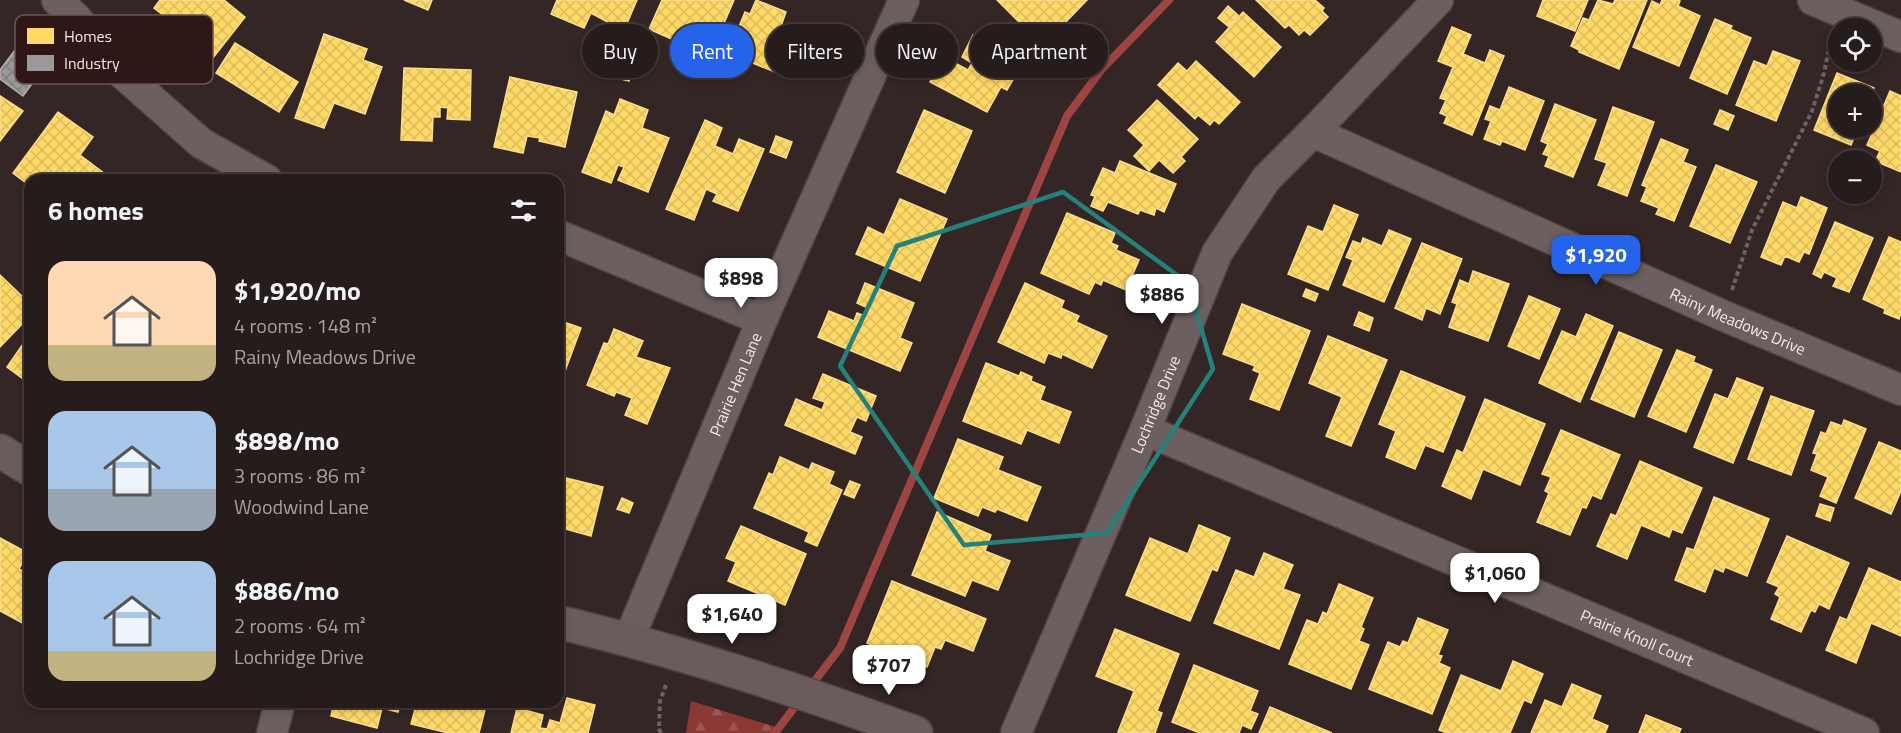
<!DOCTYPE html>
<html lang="en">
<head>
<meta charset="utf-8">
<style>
	body { margin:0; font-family:"Titillium Web",sans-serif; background:#322929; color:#f1f3f6; height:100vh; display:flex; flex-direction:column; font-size:22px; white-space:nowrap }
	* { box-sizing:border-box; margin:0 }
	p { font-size:20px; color:#a4a1a3 }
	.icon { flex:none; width:33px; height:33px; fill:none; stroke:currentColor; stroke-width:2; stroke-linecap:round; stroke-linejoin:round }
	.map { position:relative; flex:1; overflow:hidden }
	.sheet { position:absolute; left:24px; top:174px; width:540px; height:534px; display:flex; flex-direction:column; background:#261c1c; border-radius:18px; box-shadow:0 3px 9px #0003,0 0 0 2px #423a3b }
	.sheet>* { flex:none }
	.banner { position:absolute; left:582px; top:24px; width:570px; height:54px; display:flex; gap:12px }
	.tools { position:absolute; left:1828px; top:18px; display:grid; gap:12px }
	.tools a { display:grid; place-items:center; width:54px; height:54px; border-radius:50%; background:#261c1c; box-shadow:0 3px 9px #0003,0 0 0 2px #423a3b; font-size:30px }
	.price { position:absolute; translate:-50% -51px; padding:0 14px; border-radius:12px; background:#fff; color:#222; font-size:20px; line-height:39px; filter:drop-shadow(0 2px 3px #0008) }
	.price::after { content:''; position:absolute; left:50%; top:36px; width:18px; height:14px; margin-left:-9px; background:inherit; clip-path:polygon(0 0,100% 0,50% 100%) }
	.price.on { background:#2563eb; color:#fff }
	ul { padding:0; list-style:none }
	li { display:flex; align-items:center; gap:18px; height:150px; padding:0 24px }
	li span { display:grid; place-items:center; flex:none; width:168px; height:120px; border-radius:18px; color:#555 }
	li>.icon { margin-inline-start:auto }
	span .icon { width:72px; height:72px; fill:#fffc; stroke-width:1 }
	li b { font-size:26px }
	h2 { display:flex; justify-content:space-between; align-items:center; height:72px; padding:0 24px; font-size:26px }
	.tag { padding:0 21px; border-radius:27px; background:#261c1c; box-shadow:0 3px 9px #0003,0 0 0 2px #423a3b; font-size:21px; line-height:54px }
	.tag.on { background:#2563eb; color:#fff }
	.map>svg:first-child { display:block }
	.forest { fill:url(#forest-firs) }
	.homes { fill:url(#homes-cross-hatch); stroke:#fddd8c; stroke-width:1.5 }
	.industry { fill:url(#industry-cross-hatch); stroke:#b6b0b0; stroke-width:1.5 }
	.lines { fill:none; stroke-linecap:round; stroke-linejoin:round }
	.stream { stroke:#9d4542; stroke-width:8 }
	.street-casing { stroke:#4f4342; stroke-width:33 }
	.secondary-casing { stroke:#4f4342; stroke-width:36 }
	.path { stroke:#6c6261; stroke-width:4; stroke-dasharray:4.5 3; stroke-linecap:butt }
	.street { stroke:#6b605f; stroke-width:30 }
	.secondary { stroke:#695c5b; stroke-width:33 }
	.marked { fill:none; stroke:#26817a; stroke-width:4.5; stroke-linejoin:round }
	.labels { text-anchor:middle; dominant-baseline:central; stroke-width:6; stroke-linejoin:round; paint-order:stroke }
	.street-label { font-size:16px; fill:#f9e7e6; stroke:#2f1716 }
	.key { fill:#2f1716; stroke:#6c5554; stroke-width:1.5 }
	.key-label { font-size:16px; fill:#f9e7e6 }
</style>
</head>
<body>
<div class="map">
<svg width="1901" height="733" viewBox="0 0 1901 733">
	<defs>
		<pattern id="forest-firs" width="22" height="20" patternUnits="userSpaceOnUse" patternTransform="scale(1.5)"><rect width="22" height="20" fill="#8b3936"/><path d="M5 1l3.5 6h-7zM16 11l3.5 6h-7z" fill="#9c5653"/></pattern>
		<pattern id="homes-cross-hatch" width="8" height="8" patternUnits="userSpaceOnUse" patternTransform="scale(1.5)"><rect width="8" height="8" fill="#ffd966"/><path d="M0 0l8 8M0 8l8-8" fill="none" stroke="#dbbb5f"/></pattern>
		<pattern id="industry-cross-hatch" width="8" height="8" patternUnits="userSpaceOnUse" patternTransform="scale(1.5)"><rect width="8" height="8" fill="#999"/><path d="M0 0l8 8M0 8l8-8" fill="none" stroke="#828080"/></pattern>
	</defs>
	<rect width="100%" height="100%" fill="#332625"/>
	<polygon class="forest" points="691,701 782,729 778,733 686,733"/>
	<g class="homes">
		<polygon points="160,0 224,0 245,17 205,68 182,50 192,37 154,8"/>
		<polygon points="404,0 432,0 428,10"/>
		<polygon points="557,0 637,0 625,28 612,22 611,24 591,13 584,28 551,14"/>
		<polygon points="662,0 734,0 710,56 649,29"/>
		<polygon points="756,0 786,12 781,26 809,38 792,79 728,53 745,12 750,14"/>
		<polygon points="997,0 1087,0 1060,28 1068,37 1054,51 1044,41 1041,44"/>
		<polygon points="1256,0 1315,0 1324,8 1322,11 1328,17 1310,35 1304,30 1299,35 1289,25 1285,28"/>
		<polygon points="1543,0 1588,0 1575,31 1537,16"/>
		<polygon points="1598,0 1613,4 1615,0 1647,0 1619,69 1579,52 1579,50 1571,46 1583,18 1589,20"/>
		<polygon points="1662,0 1677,0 1680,1 1678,6 1700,16 1679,66 1633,47 1652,1 1660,5"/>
		<polygon points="1228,6 1238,15 1229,27 1218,18"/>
		<polygon points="1243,12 1281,47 1254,77 1216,42"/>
		<polygon points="1715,19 1732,26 1730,29 1751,38 1727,94 1690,78"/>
		<polygon points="1452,27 1471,35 1463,54 1485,63 1490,50 1504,56 1472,135 1444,123 1447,116 1440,113 1446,100 1440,98 1453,67 1438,61"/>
		<polygon points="324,34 367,49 363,60 382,67 365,114 334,103 324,128 295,118"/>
		<polygon points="973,35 1023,62 1007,90 1001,87 987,112 930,82 944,57 968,70 972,63 962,57"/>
		<polygon points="235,43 298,82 279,112 216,73"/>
		<polygon points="1773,51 1800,61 1776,121 1736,105 1754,61 1767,66"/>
		<polygon points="1196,61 1240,102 1219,124 1214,120 1210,125 1198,115 1195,119 1158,85 1178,63 1187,71"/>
		<polygon points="404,68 471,70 470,120 447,119 448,108 440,107 440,117 433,117 432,141 401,140"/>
		<polygon points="620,70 631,74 629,81 617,78"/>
		<polygon points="1837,73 1874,88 1872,94 1839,94 1839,128 1858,128 1851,145 1814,130"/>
		<polygon points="510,77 577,92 565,147 539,141 540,138 527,136 523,153 494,147"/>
		<polygon points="1509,87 1544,101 1525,150 1502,141 1500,145 1484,139 1491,121 1485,119 1490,106 1500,110"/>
		<polygon points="1890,91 1901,96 1901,172 1875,161 1880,151 1867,145"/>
		<polygon points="0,96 23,111 0,141"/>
		<polygon points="620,99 648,110 642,128 669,138 648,192 618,180 624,167 618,165 611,183 582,172 606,111 614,115"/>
		<polygon points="1157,100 1198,139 1181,157 1185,161 1173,173 1159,160 1149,171 1134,156 1144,145 1128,130"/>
		<polygon points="1555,104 1596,120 1573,177 1545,166 1549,156 1543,154 1548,144 1541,141"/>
		<polygon points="1613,107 1654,122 1627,196 1598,185 1607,163 1595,159"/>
		<polygon points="924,110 972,131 945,193 897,172"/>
		<polygon points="1720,110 1734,116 1728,130 1714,124"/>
		<polygon points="58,112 93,137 80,155 109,177 107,180 30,180 30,186 13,173"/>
		<polygon points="705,120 722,128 715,146 733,154 739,139 764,149 738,211 713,201 717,194 706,189 694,220 666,209"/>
		<polygon points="776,136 792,142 786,158 770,152"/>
		<polygon points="1661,139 1688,150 1683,162 1696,167 1674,221 1656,214 1659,208 1641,201 1647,187 1642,185"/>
		<polygon points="1120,161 1176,184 1164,212 1156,208 1154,215 1140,210 1138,214 1108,202 1103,211 1091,206 1095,196 1091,195 1103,168 1115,173"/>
		<polygon points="1716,165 1757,182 1730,243 1690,226"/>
		<polygon points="1801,197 1827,208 1809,254 1804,252 1799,262 1785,256 1781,265 1761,257 1783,202 1797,208"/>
		<polygon points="900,199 947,219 920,281 856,254 868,227 884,235"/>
		<polygon points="1334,205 1358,215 1328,290 1288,274 1308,226 1323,232"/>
		<polygon points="1067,213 1115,233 1111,243 1118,246 1116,250 1139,260 1126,290 1103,280 1101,285 1095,282 1089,294 1041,273"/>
		<polygon points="1835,222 1873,238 1849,292 1833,286 1837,278 1824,272 1821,278 1813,274"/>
		<polygon points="1389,230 1411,239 1384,302 1343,285 1353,260 1346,257 1353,241 1361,244 1363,238 1382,246"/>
		<polygon points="1889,237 1901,242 1901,313 1899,319 1884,313 1885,309 1863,299"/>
		<polygon points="1422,243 1462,259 1440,314 1426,308 1422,320 1395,308"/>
		<polygon points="1473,271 1509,284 1488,341 1449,327 1457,304 1452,302 1460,280 1469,284"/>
		<polygon points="0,275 23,297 30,289 30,316 0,347"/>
		<polygon points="865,283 914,303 900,338 912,343 900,371 818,337 829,311 854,321 857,313 865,316 868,308 857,303"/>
		<polygon points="1025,283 1064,301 1061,308 1079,316 1076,322 1107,336 1092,368 1062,354 1061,358 1048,353 1044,363 998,342"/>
		<polygon points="1306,289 1318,294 1315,301 1303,296"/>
		<polygon points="1529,296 1560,309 1539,359 1508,346"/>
		<polygon points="1242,304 1310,331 1279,410 1250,399 1260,373 1253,370 1255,366 1223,354"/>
		<polygon points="1359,312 1373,318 1369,331 1354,325"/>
		<polygon points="1586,314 1613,326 1580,402 1539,383 1562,331 1576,337"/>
		<polygon points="558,320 581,328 558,390"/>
		<polygon points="614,329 643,341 636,357 670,368 647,424 625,415 632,398 616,392 614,396 587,385 604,343 608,344"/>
		<polygon points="1619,332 1662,350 1634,417 1591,399"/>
		<polygon points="30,334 30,384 7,367"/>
		<polygon points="1328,336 1387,360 1351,446 1326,436 1342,397 1309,383"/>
		<polygon points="1677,350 1695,357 1693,362 1712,370 1686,432 1648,416"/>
		<polygon points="986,363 1019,376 1021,372 1032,377 1031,381 1045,387 1040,400 1071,412 1059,443 1027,430 1021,444 963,421"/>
		<polygon points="1401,371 1465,397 1443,452 1425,445 1415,469 1386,457 1396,431 1379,424"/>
		<polygon points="823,374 876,396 866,421 857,417 850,432 862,437 855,454 785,425 796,399 822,410 825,402 813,398"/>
		<polygon points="1737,378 1763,388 1733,463 1694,447 1715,394 1728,399"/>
		<polygon points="1771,396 1814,411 1791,475 1748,459"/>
		<polygon points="1485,399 1545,424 1520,485 1483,469 1471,499 1442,486 1457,450 1463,453"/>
		<polygon points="1844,420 1866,429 1836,503 1820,496 1828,477 1811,470 1817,454 1813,453 1821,432 1826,434 1831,422 1842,426"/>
		<polygon points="1561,430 1620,455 1601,499 1592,495 1586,508 1582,507 1570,535 1537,522 1549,493 1545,491 1551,477 1542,474"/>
		<polygon points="958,439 1003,457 998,470 1041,487 1027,521 997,509 995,512 982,507 978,516 934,498"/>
		<polygon points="1879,442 1901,451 1901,491 1891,514 1855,498"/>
		<polygon points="780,457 809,470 812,463 834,472 829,484 842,490 817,546 805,541 809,532 754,508 769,473 773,475"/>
		<polygon points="1640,461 1702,488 1682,533 1672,529 1669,537 1641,525 1627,559 1597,546 1611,514 1616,516"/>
		<polygon points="558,476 603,487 591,536 558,527"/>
		<polygon points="850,481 860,485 854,498 844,494"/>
		<polygon points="1714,497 1769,519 1747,576 1725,567 1723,572 1714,568 1705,592 1675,580 1687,548 1694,550"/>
		<polygon points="622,498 633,503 629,513 617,509"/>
		<polygon points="1820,504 1834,508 1830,521 1816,516"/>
		<polygon points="937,512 991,535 985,551 1010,561 998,590 972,580 965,596 912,575"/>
		<polygon points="1199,525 1230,538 1217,571 1212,569 1190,621 1126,595 1150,538 1188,554"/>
		<polygon points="741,526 806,554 785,605 728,581 736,562 726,558"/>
		<polygon points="1787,536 1849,563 1829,609 1819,604 1815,612 1811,610 1801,632 1771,619 1780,597 1775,594 1779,587 1767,582"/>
		<polygon points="0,538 28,553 19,569 24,572 30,561 30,622 28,626 0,611"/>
		<polygon points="1264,553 1293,565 1283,589 1300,595 1279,649 1214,623 1236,570 1254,577"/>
		<polygon points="1869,568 1901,582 1901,636 1871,623 1856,663 1826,650 1840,617 1847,620"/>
		<polygon points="892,581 986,619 973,651 945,640 941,649 935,647 927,667 867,643"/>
		<polygon points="1339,584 1373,598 1361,627 1364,629 1359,641 1369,645 1351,689 1289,664 1307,620 1318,624 1323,612 1327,614"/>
		<polygon points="1418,618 1448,630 1438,655 1442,656 1439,663 1450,668 1432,714 1369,689 1388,642 1400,647 1403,641 1408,643"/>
		<polygon points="1115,629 1179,654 1157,711 1162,713 1155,733 1118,732 1134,691 1096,676"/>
		<polygon points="1513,661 1543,674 1531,703 1524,700 1510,733 1447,733 1439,730 1461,675 1501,691"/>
		<polygon points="1194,665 1258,691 1250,711 1258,714 1251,729 1242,725 1239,733 1200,733 1172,722"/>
		<polygon points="1572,684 1601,696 1592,719 1608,726 1605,733 1531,733 1545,700 1562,707"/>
		<polygon points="567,698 595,705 588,733 511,733 517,708 543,715 540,728 547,729 550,720 560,723"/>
		<polygon points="334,702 401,702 398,712 382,708 377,728 331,716"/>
		<polygon points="417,702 487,702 479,733 448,733 411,724"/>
		<polygon points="1270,707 1332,733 1259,733"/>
		<polygon points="1646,715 1681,729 1679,733 1639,733"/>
	</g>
	<polygon class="industry" points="15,50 37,66 35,70 40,73 23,96 0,79 0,70"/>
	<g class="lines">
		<g class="stream">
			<polyline points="810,687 840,648 1067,116 1102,69 1169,0"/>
			<polyline points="775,733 800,700"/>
		</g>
		<g class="street-casing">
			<g id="street">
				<polyline points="57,0 76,18 115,67 201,143 267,180"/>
				<polyline points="1813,0 1901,37"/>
				<path id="s1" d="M1313,132L1724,316L1901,390"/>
				<polyline points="558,235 762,320"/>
				<path id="s2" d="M1145,430L1864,733"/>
				<path id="s3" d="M629,639L762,320L904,0"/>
				<polyline points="272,733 280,702"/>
				<path id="s4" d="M1016,733L1145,430L1217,253L1266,179L1313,132L1438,0"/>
			</g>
		</g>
		<g class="secondary-casing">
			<g id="secondary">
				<polyline points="0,451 30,469"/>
				<path d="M558,622C679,651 799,690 916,733"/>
			</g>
		</g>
		<g class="path">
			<polyline points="1732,290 1752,230 1812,111 1824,73 1831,39"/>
			<polyline points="661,733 659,729 660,701 667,682"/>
		</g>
		<use href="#street" class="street"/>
		<use href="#secondary" class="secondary"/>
	</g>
	<path class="marked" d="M1063,192L1188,283L1213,369L1107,533L964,545L840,366L897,246Z"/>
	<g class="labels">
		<g class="street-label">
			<text stroke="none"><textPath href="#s1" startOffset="465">Rainy Meadows Drive</textPath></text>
			<text stroke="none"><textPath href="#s3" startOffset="276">Prairie Hen Lane</textPath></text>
			<text stroke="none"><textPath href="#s4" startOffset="357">Lochridge Drive</textPath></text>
			<text stroke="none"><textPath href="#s2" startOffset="534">Prairie Knoll Court</textPath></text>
		</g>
	</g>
	<rect x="15" y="15" width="198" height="69" rx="9" class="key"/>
	<rect x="27" y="28" width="27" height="16" fill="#ffd966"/>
	<rect x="27" y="55" width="27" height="16" fill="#999"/>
	<g class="key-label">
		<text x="64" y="42">Homes</text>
		<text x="64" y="69">Industry</text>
	</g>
</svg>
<div class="tools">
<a><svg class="icon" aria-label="locate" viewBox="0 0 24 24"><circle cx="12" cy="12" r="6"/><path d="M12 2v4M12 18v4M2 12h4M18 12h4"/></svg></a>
<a>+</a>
<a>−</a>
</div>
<b class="price on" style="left:1596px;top:286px">$1,920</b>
<b class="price" style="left:741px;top:309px">$898</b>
<b class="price" style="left:1162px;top:325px">$886</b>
<b class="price" style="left:1495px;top:604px">$1,060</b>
<b class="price" style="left:732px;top:645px">$1,640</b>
<b class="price" style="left:889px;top:696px">$707</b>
<div class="banner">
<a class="tag">Buy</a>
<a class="tag on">Rent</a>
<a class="tag">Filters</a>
<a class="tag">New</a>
<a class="tag">Apartment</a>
</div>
<section class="sheet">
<h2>6 homes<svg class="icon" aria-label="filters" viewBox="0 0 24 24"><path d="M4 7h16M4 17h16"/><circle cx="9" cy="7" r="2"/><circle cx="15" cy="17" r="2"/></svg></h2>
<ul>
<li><span style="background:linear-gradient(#ffd9b3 70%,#c2b280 0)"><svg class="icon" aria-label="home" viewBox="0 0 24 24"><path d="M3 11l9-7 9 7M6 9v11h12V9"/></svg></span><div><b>$1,920/mo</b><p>4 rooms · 148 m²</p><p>Rainy Meadows Drive</p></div></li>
<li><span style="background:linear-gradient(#a9c7e8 65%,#9aa5b1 0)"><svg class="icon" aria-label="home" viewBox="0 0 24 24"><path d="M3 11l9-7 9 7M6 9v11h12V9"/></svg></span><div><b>$898/mo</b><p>3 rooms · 86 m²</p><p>Woodwind Lane</p></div></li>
<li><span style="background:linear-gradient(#a9c7e8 75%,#c2b280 0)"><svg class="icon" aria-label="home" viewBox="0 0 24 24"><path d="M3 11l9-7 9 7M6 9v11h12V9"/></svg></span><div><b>$886/mo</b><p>2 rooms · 64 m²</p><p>Lochridge Drive</p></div></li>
</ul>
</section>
</div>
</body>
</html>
